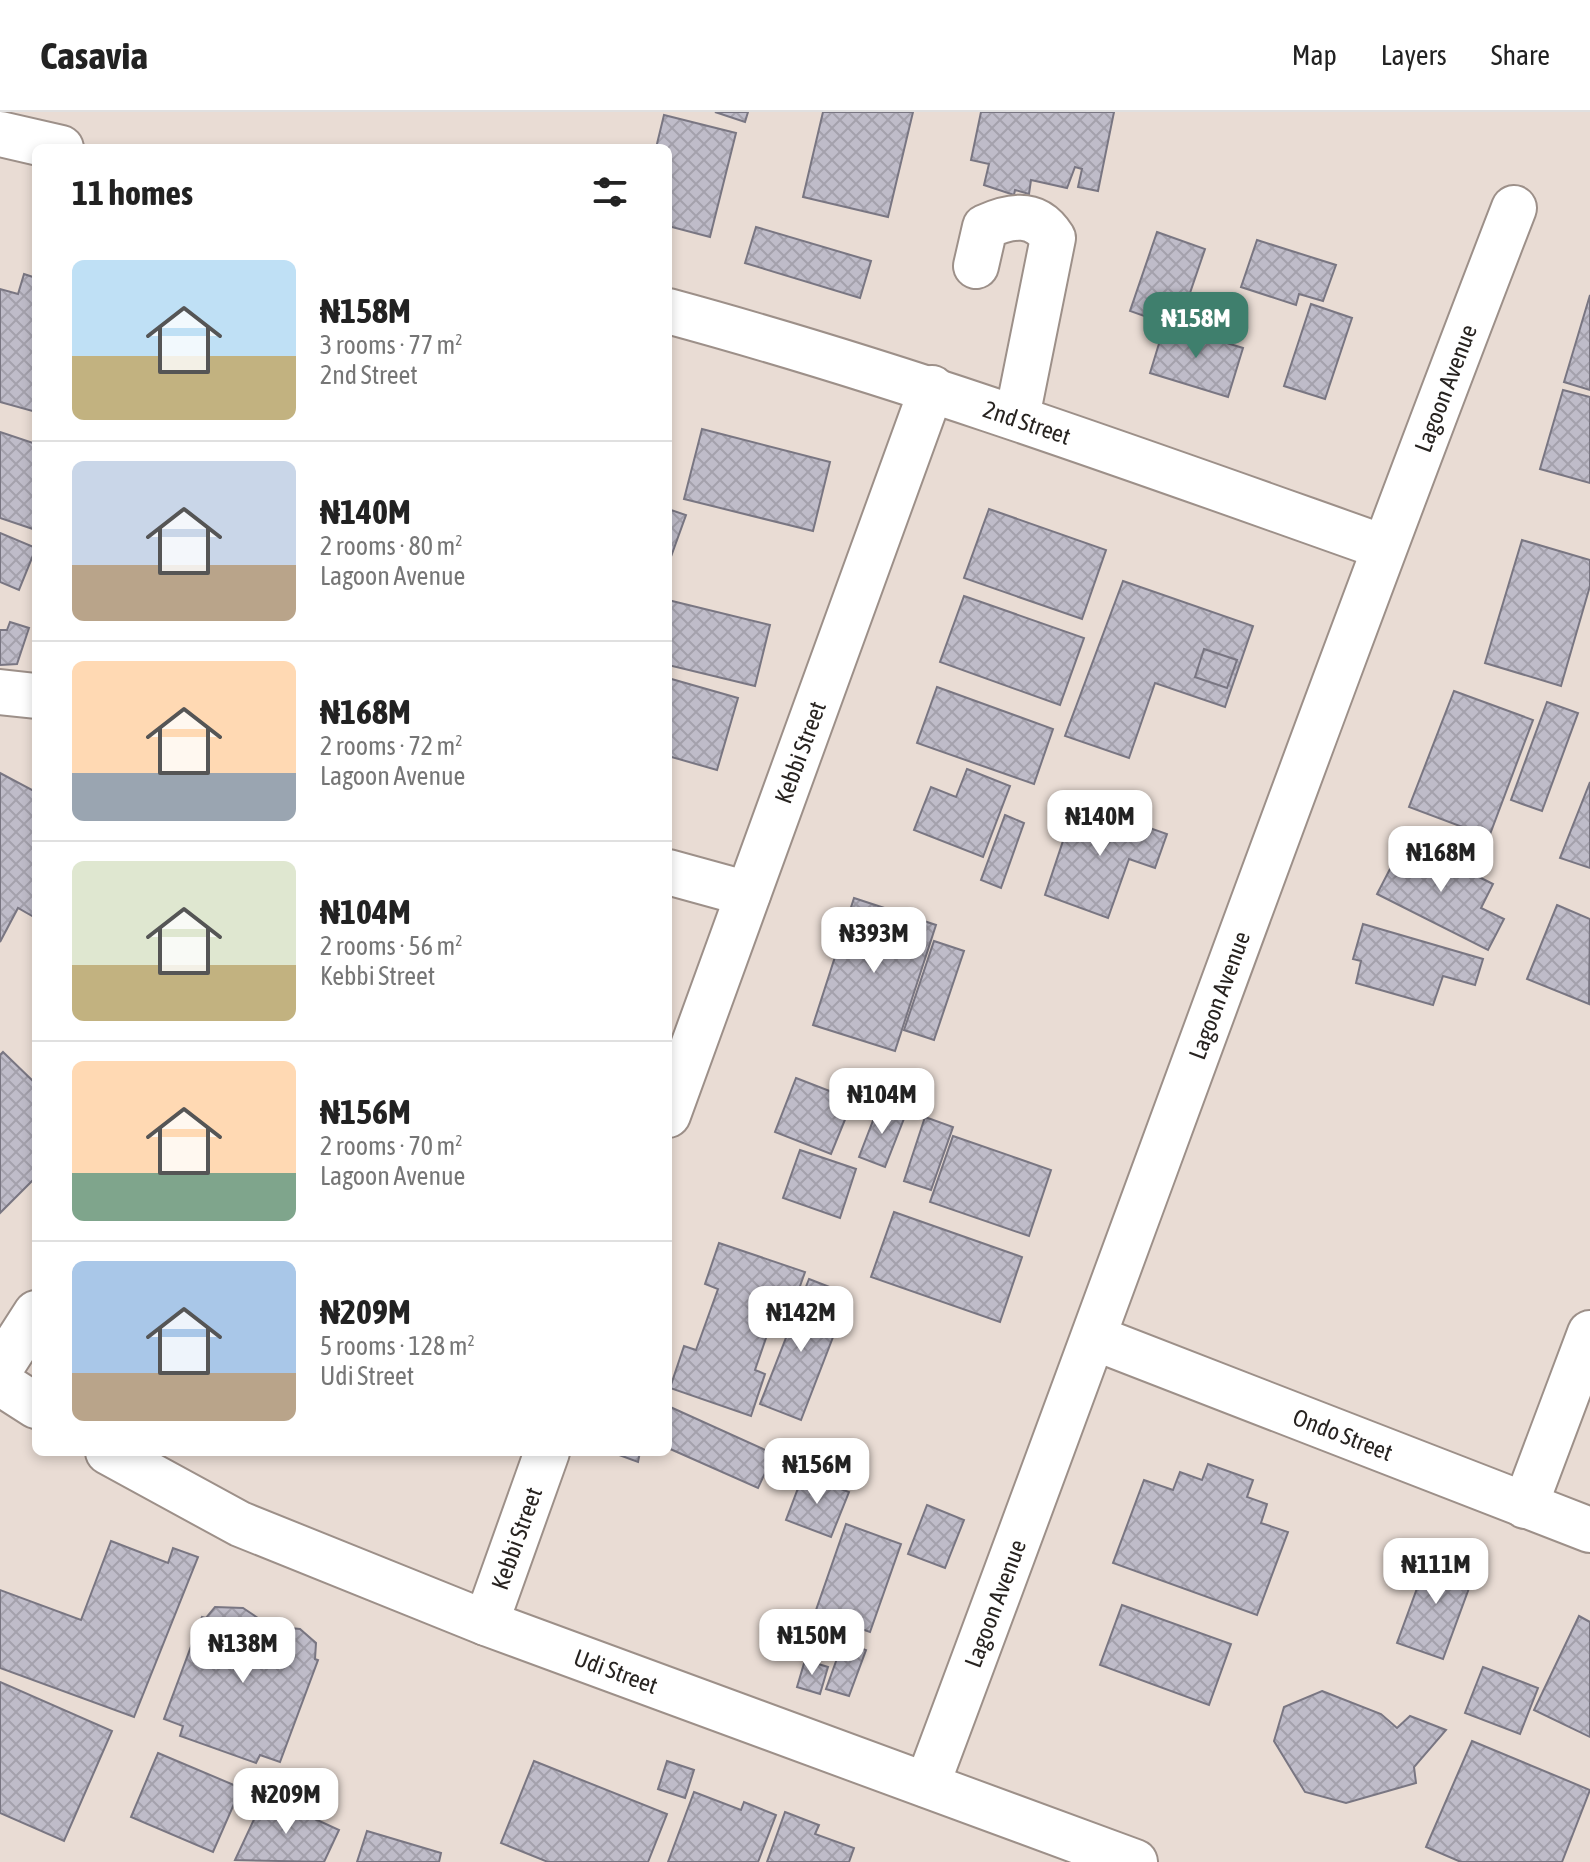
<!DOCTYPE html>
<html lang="en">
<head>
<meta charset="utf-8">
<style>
	body { margin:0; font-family:"Asap Condensed",sans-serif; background:#f2f2f2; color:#222; height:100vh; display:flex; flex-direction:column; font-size:30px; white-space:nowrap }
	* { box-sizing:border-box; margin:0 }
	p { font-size:26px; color:#767676 }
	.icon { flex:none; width:44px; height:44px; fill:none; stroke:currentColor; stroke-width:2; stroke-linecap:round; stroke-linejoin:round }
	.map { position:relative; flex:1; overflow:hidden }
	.details { position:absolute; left:32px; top:32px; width:640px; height:1312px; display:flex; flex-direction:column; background:#fff; border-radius:12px; box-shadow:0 4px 12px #0003 }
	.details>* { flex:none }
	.price { position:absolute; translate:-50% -68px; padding:0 18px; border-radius:16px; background:#fff; color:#222; font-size:26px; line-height:52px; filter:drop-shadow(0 2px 4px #0008) }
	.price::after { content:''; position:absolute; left:50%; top:48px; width:24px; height:18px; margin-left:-12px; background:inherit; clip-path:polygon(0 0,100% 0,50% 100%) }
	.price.active { background:#3f7f6d; color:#fff }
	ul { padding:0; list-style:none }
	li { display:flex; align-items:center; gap:24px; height:200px; padding:0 40px }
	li+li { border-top:2px solid #e0e0e0 }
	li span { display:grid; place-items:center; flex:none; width:224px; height:160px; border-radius:12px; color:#555 }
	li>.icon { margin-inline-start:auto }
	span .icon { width:96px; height:96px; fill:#fffc; stroke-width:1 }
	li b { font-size:34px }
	h2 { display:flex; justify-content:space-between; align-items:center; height:96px; padding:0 40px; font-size:34px }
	header { display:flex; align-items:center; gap:48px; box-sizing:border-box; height:112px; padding:0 40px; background:#fff; border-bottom:2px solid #e0e0e0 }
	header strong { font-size:38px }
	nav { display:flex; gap:44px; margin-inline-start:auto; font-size:28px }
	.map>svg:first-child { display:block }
	.building { fill:url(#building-cross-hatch); stroke:#797682; stroke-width:2 }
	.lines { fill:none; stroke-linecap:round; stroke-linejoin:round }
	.minor-casing { stroke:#9d9089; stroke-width:48 }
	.minor { stroke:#fff; stroke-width:44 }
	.labels { text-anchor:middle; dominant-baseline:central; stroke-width:6; stroke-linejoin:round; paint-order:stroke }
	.street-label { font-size:24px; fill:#272320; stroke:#f7e9e1 }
</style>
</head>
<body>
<header>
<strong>Casavia</strong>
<nav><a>Map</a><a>Layers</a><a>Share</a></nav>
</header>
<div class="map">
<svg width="1590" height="1750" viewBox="0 0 1590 1750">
	<defs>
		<pattern id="building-cross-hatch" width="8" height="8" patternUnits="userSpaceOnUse" patternTransform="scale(2)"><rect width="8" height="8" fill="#bfbcc9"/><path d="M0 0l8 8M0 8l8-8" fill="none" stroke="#a4a1ac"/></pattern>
	</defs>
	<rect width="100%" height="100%" fill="#e9dcd4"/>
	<g class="building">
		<polygon points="715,0 748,0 745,10"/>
		<polygon points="823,0 913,0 888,105 803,85"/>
		<polygon points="981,0 1114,0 1098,79 1078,75 1082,57 1075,55 1067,76 1031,68 1029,82 1015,78 1014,83 984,73 989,52 971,48"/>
		<polygon points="664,3 736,21 710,125 668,114 668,36 656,36"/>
		<polygon points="756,115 871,149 860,186 745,151"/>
		<polygon points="1157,120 1205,137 1178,216 1130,199"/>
		<polygon points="1257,128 1336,153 1323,189 1299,182 1296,193 1241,175"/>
		<polygon points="24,162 36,166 36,300 0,290 0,177 18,182"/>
		<polygon points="1590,183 1590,278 1564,270"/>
		<polygon points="1311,192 1352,206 1325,287 1284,274"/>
		<polygon points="1165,212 1243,236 1228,285 1150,261"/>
		<polygon points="1563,278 1590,285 1590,371 1540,357"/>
		<polygon points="702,317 830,350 813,419 684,387"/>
		<polygon points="0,320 36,332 36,418 0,406"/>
		<polygon points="668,397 686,403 668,453"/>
		<polygon points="989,397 1106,438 1082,507 964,466"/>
		<polygon points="0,421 36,436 19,478 0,470"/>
		<polygon points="1522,428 1590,448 1590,474 1561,574 1485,551"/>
		<polygon points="1123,469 1253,514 1225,595 1155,571 1129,646 1065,624"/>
		<polygon points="964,484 1084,526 1060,593 940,550"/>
		<polygon points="668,488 770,513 755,574 668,553"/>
		<polygon points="10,510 29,516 17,552 0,553 0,518 7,518"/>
		<polygon points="1204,537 1237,548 1227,576 1195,565"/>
		<polygon points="668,566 738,586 717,658 668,644"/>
		<polygon points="937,575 1053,617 1034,672 917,631"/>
		<polygon points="1454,579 1533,608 1489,725 1409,695"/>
		<polygon points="1547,590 1578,601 1542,699 1511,688"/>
		<polygon points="967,657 1010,674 983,745 914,718 931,675 956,685"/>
		<polygon points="0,661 36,680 36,797 32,804 18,796 0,830"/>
		<polygon points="1590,670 1590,756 1560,746"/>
		<polygon points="1076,690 1167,722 1155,756 1129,747 1108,806 1045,783"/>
		<polygon points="1005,703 1024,711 1001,776 981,768"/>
		<polygon points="1405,728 1493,772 1481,796 1504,807 1488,838 1377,782"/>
		<polygon points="854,786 936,813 895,939 813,913"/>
		<polygon points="1557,793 1590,807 1589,892 1527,867"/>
		<polygon points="1363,812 1483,847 1475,873 1443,864 1433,893 1356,871 1361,849 1353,847"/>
		<polygon points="934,829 964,839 934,928 904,918"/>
		<polygon points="3,940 36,972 36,1065 0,1101 0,943"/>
		<polygon points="796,966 853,988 831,1042 775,1020"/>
		<polygon points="879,993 905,1004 885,1055 859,1045"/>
		<polygon points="925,1005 953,1015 931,1078 904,1069"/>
		<polygon points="953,1024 1051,1058 1029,1124 930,1090"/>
		<polygon points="800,1038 856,1057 840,1106 783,1086"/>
		<polygon points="894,1100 1022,1145 1000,1210 871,1165"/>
		<polygon points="719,1131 805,1160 790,1202 776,1197 755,1258 765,1262 751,1304 670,1276 684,1234 696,1238 718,1177 705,1172"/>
		<polygon points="809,1167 835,1177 821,1220 833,1225 801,1308 760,1292"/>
		<polygon points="668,1294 774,1342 758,1376 668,1336"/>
		<polygon points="611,1340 640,1340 638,1350"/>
		<polygon points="1208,1352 1253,1368 1247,1385 1267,1392 1261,1411 1288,1420 1257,1503 1113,1451 1144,1368 1173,1378 1180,1360 1202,1368"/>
		<polygon points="803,1363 849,1380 831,1425 786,1408"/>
		<polygon points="927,1393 964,1408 945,1456 908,1442"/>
		<polygon points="846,1412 901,1432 870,1520 815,1501"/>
		<polygon points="111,1429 168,1451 173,1436 198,1445 134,1605 0,1556 0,1478 81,1508"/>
		<polygon points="1430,1441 1476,1457 1443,1547 1397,1531"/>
		<polygon points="1122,1493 1231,1532 1209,1593 1100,1553"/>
		<polygon points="215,1495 243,1496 270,1514 300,1517 316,1531 315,1547 318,1548 280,1650 260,1643 256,1651 180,1624 183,1614 164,1607 202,1505 206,1506"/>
		<polygon points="1579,1504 1590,1510 1590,1625 1534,1598"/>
		<polygon points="843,1530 866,1538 849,1584 826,1577"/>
		<polygon points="805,1548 828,1555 820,1582 797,1575"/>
		<polygon points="1483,1555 1538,1576 1520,1622 1465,1601"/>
		<polygon points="0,1570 112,1619 64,1729 0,1701"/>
		<polygon points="1322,1579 1381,1602 1397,1616 1410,1604 1446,1618 1414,1655 1416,1671 1346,1691 1305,1680 1274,1629 1284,1595"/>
		<polygon points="1472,1629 1590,1678 1562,1750 1461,1750 1426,1735"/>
		<polygon points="158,1641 241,1676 213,1740 131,1705"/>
		<polygon points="534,1649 667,1702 648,1750 548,1750 501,1731"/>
		<polygon points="667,1649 694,1658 685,1686 658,1677"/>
		<polygon points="694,1680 741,1698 744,1690 776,1703 758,1750 668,1750"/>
		<polygon points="265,1684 339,1718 324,1750 235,1748"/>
		<polygon points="785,1700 819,1713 815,1722 854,1736 849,1750 767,1750"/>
		<polygon points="367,1719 441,1741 439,1750 357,1750"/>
	</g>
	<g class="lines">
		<g class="minor-casing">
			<g id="minor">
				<polyline points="0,22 61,36"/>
				<path d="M976,154L985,115C1011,103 1036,99 1053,126L1017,305"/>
				<path id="s1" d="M668,199C911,265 1146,351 1383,435"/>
				<polyline points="0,580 36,584"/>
				<polyline points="668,760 748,782"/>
				<path id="s2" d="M668,1003L932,276"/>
				<path id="s3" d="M1095,1226L1590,1418"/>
				<polyline points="0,1257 36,1201"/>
				<polyline points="0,1271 36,1294"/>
				<path id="s4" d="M108,1340L240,1412L486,1511L1135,1750"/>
				<polyline points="1525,1394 1590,1221"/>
				<path id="s5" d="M486,1511L547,1340"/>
				<path id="s6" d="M927,1673C1124,1148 1312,619 1514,96"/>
			</g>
		</g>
		<use href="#minor" class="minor"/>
	</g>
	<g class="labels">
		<g class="street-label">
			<text stroke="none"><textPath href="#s6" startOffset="1490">Lagoon Avenue</textPath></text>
			<text stroke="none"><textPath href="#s1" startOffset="376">2nd Street</textPath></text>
			<text stroke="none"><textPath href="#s2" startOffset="386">Kebbi Street</textPath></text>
			<text stroke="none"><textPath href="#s6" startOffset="842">Lagoon Avenue</textPath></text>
			<text stroke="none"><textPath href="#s3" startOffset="266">Ondo Street</textPath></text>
			<text stroke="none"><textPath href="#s5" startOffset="90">Kebbi Street</textPath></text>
			<text stroke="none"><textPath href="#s6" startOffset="194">Lagoon Avenue</textPath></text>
			<text stroke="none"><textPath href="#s4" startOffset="554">Udi Street</textPath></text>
		</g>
	</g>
</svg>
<b class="price active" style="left:1196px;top:248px">₦158M</b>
<b class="price" style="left:1100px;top:746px">₦140M</b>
<b class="price" style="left:1441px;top:782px">₦168M</b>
<b class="price" style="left:874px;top:863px">₦393M</b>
<b class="price" style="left:882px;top:1024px">₦104M</b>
<b class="price" style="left:801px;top:1242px">₦142M</b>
<b class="price" style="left:817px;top:1394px">₦156M</b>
<b class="price" style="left:1436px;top:1494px">₦111M</b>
<b class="price" style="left:812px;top:1565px">₦150M</b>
<b class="price" style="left:243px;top:1573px">₦138M</b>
<b class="price" style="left:286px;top:1724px">₦209M</b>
<section class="details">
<h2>11 homes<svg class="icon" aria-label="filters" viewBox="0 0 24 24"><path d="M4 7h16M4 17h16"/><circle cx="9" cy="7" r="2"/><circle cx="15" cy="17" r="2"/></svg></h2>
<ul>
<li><span style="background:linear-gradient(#bfe0f5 60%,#c2b280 0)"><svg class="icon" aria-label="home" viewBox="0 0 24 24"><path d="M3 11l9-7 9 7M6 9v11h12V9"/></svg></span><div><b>₦158M</b><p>3 rooms · 77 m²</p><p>2nd Street</p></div></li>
<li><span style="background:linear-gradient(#c9d6e8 65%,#b9a48a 0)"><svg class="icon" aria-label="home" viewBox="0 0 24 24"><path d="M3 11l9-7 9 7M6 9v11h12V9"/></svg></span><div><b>₦140M</b><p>2 rooms · 80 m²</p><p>Lagoon Avenue</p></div></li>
<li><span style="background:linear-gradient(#ffd9b3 70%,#9aa5b1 0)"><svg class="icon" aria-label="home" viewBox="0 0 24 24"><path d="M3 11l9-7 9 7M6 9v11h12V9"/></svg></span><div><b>₦168M</b><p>2 rooms · 72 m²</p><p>Lagoon Avenue</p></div></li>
<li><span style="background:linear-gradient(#dfe7d0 65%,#c2b280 0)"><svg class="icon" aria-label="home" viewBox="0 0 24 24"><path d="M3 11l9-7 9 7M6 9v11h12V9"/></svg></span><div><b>₦104M</b><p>2 rooms · 56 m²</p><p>Kebbi Street</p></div></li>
<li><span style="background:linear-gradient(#ffd9b3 70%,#7fa58c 0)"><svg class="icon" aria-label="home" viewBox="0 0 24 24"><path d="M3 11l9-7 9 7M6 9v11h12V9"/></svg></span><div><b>₦156M</b><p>2 rooms · 70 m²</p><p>Lagoon Avenue</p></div></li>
<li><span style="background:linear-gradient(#a9c7e8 70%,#b9a48a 0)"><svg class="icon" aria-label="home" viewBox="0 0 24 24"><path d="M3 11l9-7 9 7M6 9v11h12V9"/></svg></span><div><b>₦209M</b><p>5 rooms · 128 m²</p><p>Udi Street</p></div></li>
</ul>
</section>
</div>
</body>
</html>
